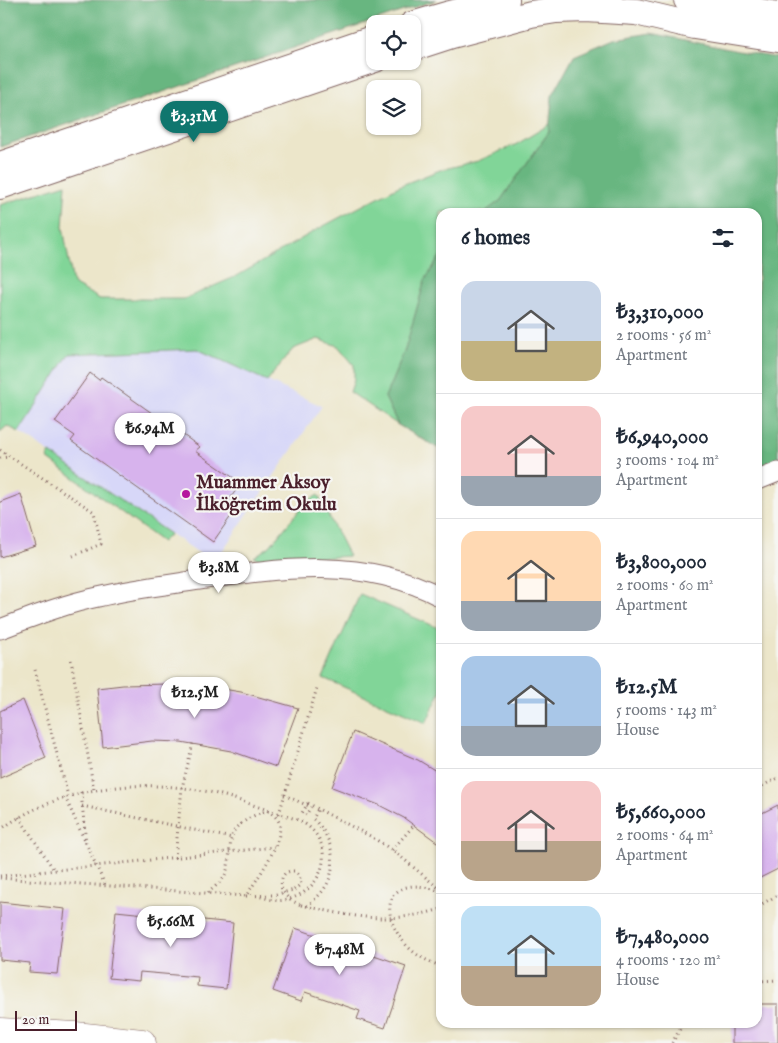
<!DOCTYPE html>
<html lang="en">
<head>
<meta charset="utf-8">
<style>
	body { margin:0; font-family:"IM FELL English",serif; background:#f6f6f7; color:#1f2937; height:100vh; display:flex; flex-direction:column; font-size:19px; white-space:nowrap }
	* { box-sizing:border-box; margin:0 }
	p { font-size:16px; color:#747a83 }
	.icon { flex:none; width:28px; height:28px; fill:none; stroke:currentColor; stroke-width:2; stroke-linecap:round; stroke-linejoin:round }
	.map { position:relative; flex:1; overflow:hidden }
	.side { position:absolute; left:436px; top:208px; width:326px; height:820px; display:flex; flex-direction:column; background:#fff; border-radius:15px; box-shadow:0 1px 4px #0004 }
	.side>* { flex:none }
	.tools { position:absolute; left:366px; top:15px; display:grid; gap:10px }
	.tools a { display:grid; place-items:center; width:55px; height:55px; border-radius:10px; background:#fff; box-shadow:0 1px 4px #0004; font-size:25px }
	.scale { position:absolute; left:15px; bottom:12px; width:62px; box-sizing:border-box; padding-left:5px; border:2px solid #4a1f2b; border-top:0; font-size:14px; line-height:18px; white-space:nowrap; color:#4a1f2b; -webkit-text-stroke:4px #f6f6f2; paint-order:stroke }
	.price { position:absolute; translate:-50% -42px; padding:0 11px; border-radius:18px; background:#fff; color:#222; font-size:16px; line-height:32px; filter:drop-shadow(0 1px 2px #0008) }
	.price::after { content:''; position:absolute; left:50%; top:30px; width:15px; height:11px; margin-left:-8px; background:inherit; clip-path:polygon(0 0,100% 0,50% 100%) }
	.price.active { background:#0f766e; color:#fff }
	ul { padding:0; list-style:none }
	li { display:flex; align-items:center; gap:15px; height:125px; padding:0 25px }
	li+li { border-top:1px solid #e0e1e3 }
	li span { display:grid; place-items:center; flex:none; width:140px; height:100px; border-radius:15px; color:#555 }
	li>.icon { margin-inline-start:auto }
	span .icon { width:60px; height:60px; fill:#fffc; stroke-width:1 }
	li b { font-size:21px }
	h2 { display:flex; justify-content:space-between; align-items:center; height:60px; padding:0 25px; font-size:21px }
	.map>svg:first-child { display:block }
	.built { fill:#d7d7f8 }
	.green { fill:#81d598; stroke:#667a62 }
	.forest { fill:#68b680; stroke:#596a56 }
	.building { fill:#d7b3ed }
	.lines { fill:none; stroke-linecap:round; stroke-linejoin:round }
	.street-casing { stroke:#836563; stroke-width:21 }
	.secondary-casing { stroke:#836563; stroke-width:28 }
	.primary-casing { stroke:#836563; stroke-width:29 }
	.path { stroke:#836563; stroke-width:3; stroke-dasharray:1 4; stroke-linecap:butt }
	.street { stroke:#fff; stroke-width:19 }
	.secondary { stroke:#fff; stroke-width:26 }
	.primary { stroke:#fff; stroke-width:28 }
	.path-bridge { stroke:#836563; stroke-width:3; stroke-dasharray:1 4; stroke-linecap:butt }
	.poi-dot { fill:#b5179e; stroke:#f6f6f2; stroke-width:2 }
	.labels { text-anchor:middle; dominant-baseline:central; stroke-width:4.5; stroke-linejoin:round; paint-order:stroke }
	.poi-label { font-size:19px; font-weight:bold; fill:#4a1f2b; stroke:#f6f6f2; text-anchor:start }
</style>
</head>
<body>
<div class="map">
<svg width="778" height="1043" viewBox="0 0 778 1043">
	<rect width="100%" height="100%" fill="#f6f6f2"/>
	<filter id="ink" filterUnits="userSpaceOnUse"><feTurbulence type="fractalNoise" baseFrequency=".02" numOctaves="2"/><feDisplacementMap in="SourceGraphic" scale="10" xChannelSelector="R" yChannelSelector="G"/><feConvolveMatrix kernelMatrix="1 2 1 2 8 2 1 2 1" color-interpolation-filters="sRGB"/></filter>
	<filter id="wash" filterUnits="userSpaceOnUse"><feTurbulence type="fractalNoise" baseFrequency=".0096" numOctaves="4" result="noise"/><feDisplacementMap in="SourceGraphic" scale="20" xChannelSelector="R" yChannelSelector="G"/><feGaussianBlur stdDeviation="1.12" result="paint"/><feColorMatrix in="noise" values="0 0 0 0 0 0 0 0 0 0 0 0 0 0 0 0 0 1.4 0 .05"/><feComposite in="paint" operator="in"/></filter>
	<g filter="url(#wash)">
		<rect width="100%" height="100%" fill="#ece6ca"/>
		<polygon class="built" points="197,349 322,406 214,563 19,432 69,354"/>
		<g class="green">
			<polygon points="550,124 549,132 500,201 485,212 441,212 441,255 425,280 405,350 385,397 398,425 350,392 354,380 354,365 338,346 318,339 293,349 267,381 197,349 69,354 19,432 7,426 0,432 0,205 66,184 63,227 73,284 100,299 184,299 237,276 318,229 399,186 440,170 478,161 517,144"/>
			<polygon points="50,453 170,534 162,542 47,458"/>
			<polygon points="318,495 349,556 265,562 254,557 270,546 306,502"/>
			<polygon points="360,594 441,629 441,691 426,723 323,678"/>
		</g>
		<g class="forest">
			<polygon points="0,0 436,0 0,147"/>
			<polygon points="651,33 738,51 778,58 778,476 758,483 758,212 485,212 500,201 549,132 552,96 574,56 614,39"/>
			<polygon points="441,255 441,450 398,425 385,397 405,350 425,280"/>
		</g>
		<g id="blocks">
			<g class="building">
				<polygon points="90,373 99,380 101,377 200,447 195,451 241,483 227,503 236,509 213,542 71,441 75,436 55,422"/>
				<polygon points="21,494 36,546 0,557 0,502"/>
				<polygon points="168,684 217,688 241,692 298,708 276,767 231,751 181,742 152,741 103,747 97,688 123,685"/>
				<polygon points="23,700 46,758 0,778 0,711"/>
				<polygon points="353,732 418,760 441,774 441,845 404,818 379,805 332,787"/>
				<polygon points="778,805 778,869 758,879 758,815"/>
				<polygon points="0,902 65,909 57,974 29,972 30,963 0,960"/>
				<polygon points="116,911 233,923 226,989 197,986 198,977 140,972 139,981 109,978"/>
				<polygon points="295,928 406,966 385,1028 357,1019 360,1011 305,992 301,1001 273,991"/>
				<polygon points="758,1004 778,1004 778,1043 732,1043 732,1022 758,1022"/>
			</g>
		</g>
	</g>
	<g filter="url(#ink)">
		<use href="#blocks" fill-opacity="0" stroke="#836563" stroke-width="1"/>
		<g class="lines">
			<g class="street-casing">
				<g id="street">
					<polyline points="758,480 778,472"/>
					<path d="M0,629C32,617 64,604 98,597C131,589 165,585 199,580C281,568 365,556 441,597"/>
				</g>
			</g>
			<g class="secondary-casing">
				<g id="secondary">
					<polyline points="687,0 778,15"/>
					<polyline points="412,25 450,14 506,0"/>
					<polyline points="412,48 452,35 531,14 556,10 586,9 636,12 695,26 778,39"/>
					<polyline points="0,165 375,38"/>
					<polyline points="0,186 375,59"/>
				</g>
			</g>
			<g class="primary-casing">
				<polyline id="primary" points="0,1032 75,1036 142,1043"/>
			</g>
			<g class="path">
				<polyline points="0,450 94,512 101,544 73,556"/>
				<polyline points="0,458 9,457"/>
				<polyline points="71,660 94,790"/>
				<polyline points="35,670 68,796"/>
				<polyline points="758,788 778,778"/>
				<polyline points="81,792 86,843"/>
				<polyline points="284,795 311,807"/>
				<polyline points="65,797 105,885"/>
				<polyline points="308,803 318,809"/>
				<polyline points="82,806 232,838"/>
				<polyline points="279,814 317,688"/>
				<polyline points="19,817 54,870"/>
				<path d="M0,830C60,786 137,778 209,792C228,796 246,803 265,809C270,812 276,816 279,822C285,841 256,880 246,896L0,878"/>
				<polyline points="392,850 414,825"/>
				<polyline points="175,858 182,788 193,743"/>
				<polyline points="0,876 274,847"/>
				<path d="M441,892C389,871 374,910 408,947C417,956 429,962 441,966"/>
				<path d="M208,893C213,888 220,883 224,877C233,862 226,836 238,826C245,820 260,811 269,811C274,811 279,814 284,815C291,818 299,819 305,824C339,847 322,894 284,900C276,902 266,898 258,896"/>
				<polyline points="246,896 273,895 294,890"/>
				<path d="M301,905C354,917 387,925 441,909"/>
				<path d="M307,906C311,902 317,898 321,893C340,871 334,837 313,819L318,809L372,837L395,852L441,890"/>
				<polyline points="758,906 778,895"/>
				<polyline points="758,981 778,980"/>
				<polyline points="672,1043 684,1022"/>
			</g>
			<use href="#street" class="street"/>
			<use href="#secondary" class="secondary"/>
			<use href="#primary" class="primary"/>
			<g class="path-bridge">
				<polyline points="308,803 302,813 306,815 311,807"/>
				<path d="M294,890L301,884L299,875L295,871C282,870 280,880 282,891L290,900L301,905"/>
			</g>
		</g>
	</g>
	<circle class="poi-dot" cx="186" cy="494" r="5"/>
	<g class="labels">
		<g class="poi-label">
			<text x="196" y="483">Muammer Aksoy<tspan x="196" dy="22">İlköğretim Okulu</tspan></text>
		</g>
	</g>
</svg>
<div class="tools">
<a><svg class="icon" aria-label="locate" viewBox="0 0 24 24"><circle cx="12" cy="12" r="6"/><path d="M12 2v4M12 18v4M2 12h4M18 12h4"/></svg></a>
<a><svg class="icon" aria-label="layers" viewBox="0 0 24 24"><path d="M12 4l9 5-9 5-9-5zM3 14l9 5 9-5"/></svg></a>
</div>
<div class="scale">20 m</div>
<b class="price active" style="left:194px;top:143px">₺3.31M</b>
<b class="price" style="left:150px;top:455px">₺6.94M</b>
<b class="price" style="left:219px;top:594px">₺3.8M</b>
<b class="price" style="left:195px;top:719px">₺12.5M</b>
<b class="price" style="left:171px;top:948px">₺5.66M</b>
<b class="price" style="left:340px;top:976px">₺7.48M</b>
<section class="side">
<h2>6 homes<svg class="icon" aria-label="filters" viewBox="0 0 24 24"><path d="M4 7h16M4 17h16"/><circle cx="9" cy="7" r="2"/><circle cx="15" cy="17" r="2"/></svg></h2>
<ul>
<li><span style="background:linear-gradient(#c9d6e8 60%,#c2b280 0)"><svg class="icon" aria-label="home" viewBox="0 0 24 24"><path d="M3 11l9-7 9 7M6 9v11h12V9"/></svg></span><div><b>₺3,310,000</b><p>2 rooms · 56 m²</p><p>Apartment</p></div></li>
<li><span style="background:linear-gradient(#f6c9c9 70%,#9aa5b1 0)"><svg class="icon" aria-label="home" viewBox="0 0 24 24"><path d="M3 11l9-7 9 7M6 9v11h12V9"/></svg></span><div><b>₺6,940,000</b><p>3 rooms · 104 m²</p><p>Apartment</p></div></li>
<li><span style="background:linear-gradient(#ffd9b3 70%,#9aa5b1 0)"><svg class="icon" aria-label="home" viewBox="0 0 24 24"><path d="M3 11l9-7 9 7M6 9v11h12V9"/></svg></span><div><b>₺3,800,000</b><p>2 rooms · 60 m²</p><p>Apartment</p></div></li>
<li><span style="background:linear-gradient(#a9c7e8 70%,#9aa5b1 0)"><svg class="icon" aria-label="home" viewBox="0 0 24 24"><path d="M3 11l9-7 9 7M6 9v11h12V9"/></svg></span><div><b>₺12.5M</b><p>5 rooms · 143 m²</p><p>House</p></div></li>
<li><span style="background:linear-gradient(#f6c9c9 60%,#b9a48a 0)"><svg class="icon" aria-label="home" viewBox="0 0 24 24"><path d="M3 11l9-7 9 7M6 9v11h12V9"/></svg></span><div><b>₺5,660,000</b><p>2 rooms · 64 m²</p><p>Apartment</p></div></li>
<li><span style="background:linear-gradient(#bfe0f5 60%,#b9a48a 0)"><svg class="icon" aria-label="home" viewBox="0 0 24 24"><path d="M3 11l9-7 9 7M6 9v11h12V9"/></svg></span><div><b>₺7,480,000</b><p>4 rooms · 120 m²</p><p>House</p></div></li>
</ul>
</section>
</div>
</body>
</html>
